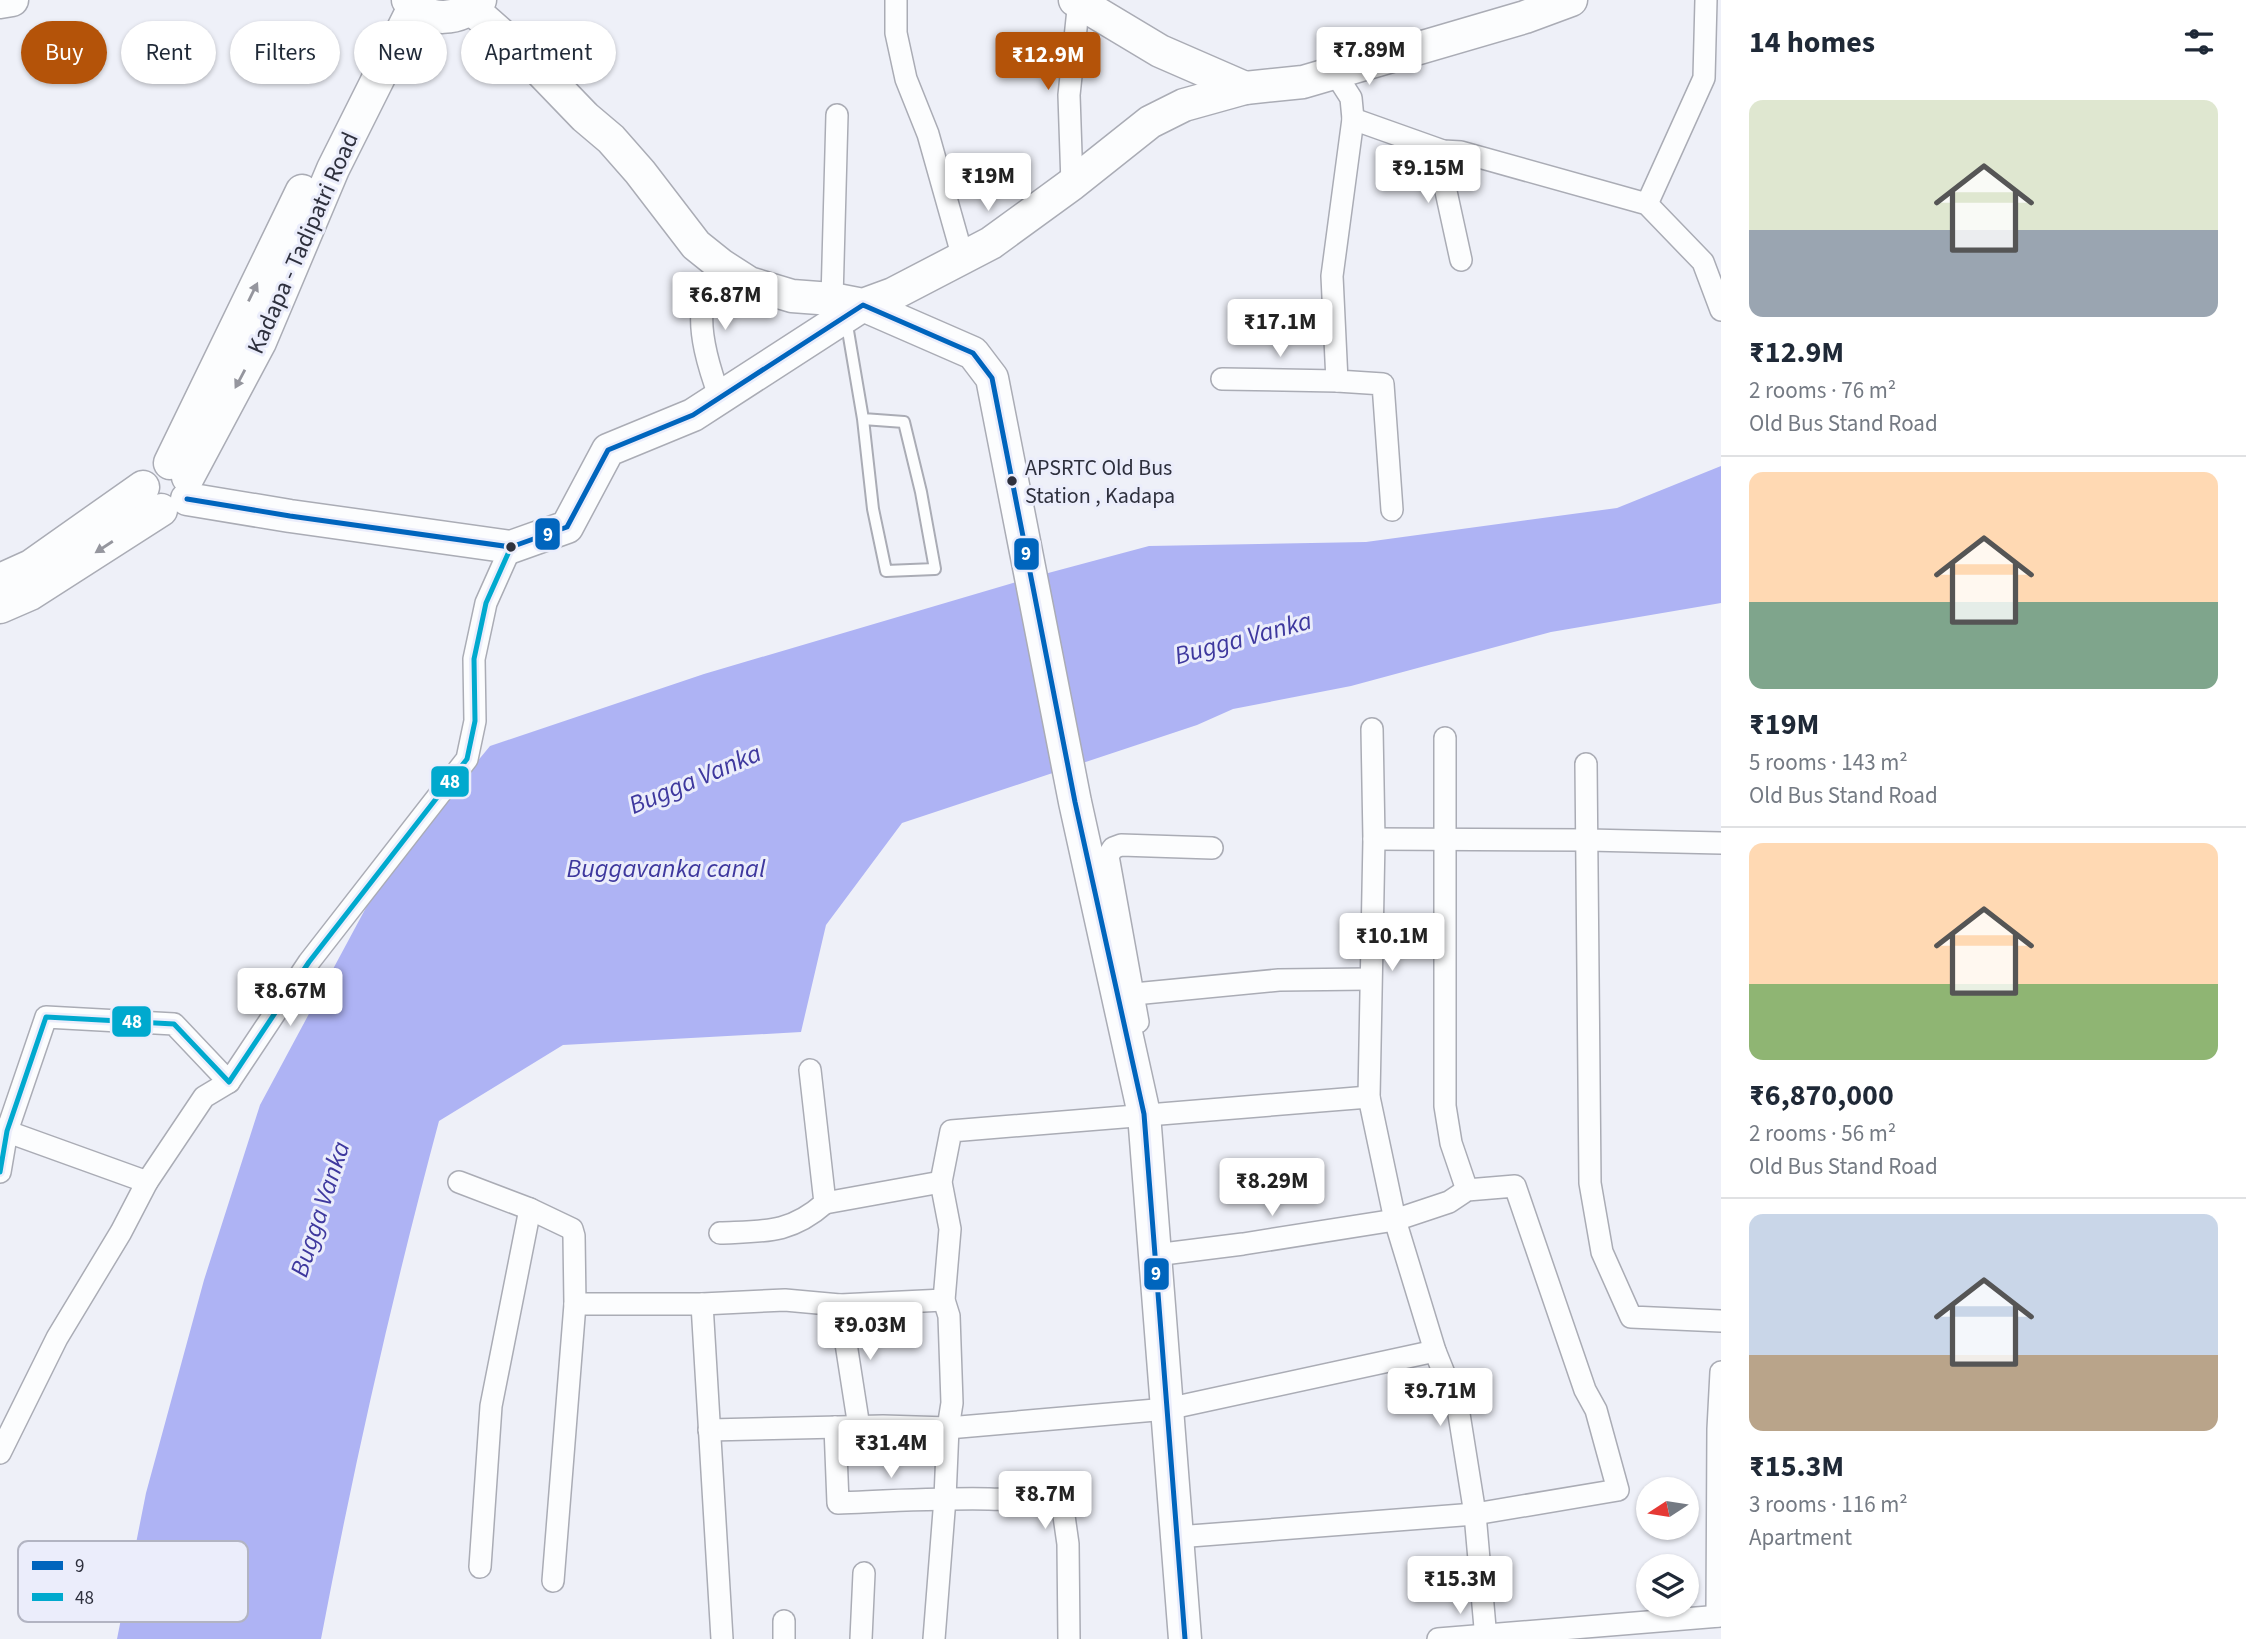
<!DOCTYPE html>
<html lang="en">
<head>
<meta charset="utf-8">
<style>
	body { margin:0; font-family:"Source Sans 3",sans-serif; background:#f2f2f3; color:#1f2937; height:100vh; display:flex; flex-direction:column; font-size:26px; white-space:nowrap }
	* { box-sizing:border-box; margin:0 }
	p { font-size:23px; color:#747a83 }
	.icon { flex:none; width:38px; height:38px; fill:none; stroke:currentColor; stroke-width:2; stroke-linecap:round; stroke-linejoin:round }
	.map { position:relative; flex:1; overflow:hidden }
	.panel { display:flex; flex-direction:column; background:#fff; width:525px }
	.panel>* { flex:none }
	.top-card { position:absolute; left:21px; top:21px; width:665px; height:63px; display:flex; gap:14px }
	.needle { width:46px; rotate:258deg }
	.tools { position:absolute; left:1636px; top:1477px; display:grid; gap:14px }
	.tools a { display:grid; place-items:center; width:63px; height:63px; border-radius:50%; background:#fff; box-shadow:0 2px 5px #0004; font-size:35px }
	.price { position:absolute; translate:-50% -60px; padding:0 16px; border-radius:7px; background:#fff; color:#222; font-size:23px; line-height:46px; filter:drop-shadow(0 2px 4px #0008) }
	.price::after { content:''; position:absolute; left:50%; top:42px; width:21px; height:16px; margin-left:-10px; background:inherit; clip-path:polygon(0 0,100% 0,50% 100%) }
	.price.active { background:#b45309; color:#fff }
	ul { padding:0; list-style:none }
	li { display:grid; align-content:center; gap:14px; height:371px; padding:0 28px }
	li+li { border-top:2px solid #e0e1e3 }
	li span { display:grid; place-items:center; height:217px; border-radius:14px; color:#555 }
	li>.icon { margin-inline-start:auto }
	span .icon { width:126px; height:126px; fill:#fffc; stroke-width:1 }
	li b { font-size:30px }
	h2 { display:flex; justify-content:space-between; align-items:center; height:84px; padding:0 28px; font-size:30px }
	.chip { padding:0 24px; border-radius:32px; background:#fff; box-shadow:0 2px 5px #0004; font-size:24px; line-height:63px }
	.chip.active { background:#b45309; color:#fff }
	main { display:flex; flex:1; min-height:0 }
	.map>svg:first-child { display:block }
	.water { fill:#aeb3f4 }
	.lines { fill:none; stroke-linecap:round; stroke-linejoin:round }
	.lane-casing { stroke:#aaacb5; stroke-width:14 }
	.street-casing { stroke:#aaacb5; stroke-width:24 }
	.secondary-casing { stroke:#aaacb5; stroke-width:35 }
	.lane { stroke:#fcfdfe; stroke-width:10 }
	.street { stroke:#fcfdfe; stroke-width:21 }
	.secondary { stroke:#fcfdfe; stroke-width:32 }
	.bus-1-casing { stroke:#ebedfb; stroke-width:10 }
	.bus-2-casing { stroke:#ebedfb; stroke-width:10 }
	.bus-1 { stroke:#0065bd; stroke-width:5 }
	.bus-2 { stroke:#00a9ce; stroke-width:5 }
	.oneway { fill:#95969e }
	.bus-dot { fill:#2e303d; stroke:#ebedfb; stroke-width:2.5 }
	.labels { text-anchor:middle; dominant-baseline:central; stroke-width:6; stroke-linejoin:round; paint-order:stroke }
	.bus-label { font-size:22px; fill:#2e303d; stroke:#ebedfb; text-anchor:start }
	.street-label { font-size:24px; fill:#2e303d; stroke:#ebedfb }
	.water-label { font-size:26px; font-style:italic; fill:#3e389e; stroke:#ebedfb }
	.key { fill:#ebedfb; stroke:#b2b4c2; stroke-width:2 }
	.key-label { font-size:19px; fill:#2e303d }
	.line-badge { stroke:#ebedfb; stroke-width:2.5 }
	.badge-label { font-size:19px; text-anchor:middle; font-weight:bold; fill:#fff }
</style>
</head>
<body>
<main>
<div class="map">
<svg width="1721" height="1639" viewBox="0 0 1721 1639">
	<rect width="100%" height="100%" fill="#eef0f8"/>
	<path class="water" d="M1721,466V603L1551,632L1351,686L1233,709L1197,725L902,823L826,925L801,1032L563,1045L439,1121C393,1292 354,1465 321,1639H117L146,1493L204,1280L260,1105L383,876L490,746L704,674L1037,576L1149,546L1366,542L1617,508Z"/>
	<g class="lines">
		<g class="lane-casing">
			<polyline id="lane" points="846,319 863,419 873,509 886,571 935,569 921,492 904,422 863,419"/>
		</g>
		<g class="street-casing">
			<g id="street">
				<polyline points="896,0 896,33 906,79 928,134 963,258"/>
				<polyline points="1335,73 1351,98 1353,119 1332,276 1337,381 1383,384 1392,510"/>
				<polyline points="1353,119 1443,151 1461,152 1647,204 1703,262 1721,310"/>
				<polyline points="1443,151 1440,164 1461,260"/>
				<polyline points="1072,184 1069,95 1079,0"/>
				<polyline points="1647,204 1704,78 1706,0"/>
				<polyline points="832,299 837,115"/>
				<polyline points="1222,379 1337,381"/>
				<path d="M720,398C710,371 696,329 704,300C707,289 715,276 721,265"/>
				<polyline points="1372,729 1374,839 1369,1097 1395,1220 1435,1351 1458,1408 1475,1514 1486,1639"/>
				<polyline points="1445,738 1445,1106 1451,1143 1467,1190"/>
				<polyline points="1586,764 1590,1183 1602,1252 1631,1317 1721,1321"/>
				<polyline points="1374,839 1588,840 1721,843"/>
				<polyline points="1134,994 1279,980 1370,979"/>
				<polyline points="1138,1022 1108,856 1113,848 1121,845 1212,848"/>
				<polyline points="0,1129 147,1182 204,1097 229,1082"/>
				<polyline points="0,1172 7,1131 46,1017 174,1024 229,1082 309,962 467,759 475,721 474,659 486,603 511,547"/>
				<polyline points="459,1182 530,1209 572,1229 574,1236 575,1304 702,1304 722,1639"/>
				<polyline points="825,1203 941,1182"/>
				<path d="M720,1233C764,1231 790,1234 825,1203L810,1070"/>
				<polyline points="1155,1255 1243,1244 1395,1220 1449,1202 1467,1190 1515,1186 1585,1390 1596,1410 1618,1490 1475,1514 1177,1537"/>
				<polyline points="702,1304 785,1300 840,1305 944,1300"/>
				<polyline points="840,1305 859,1427"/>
				<path d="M835,1427L838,1503C888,1501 938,1498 989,1499C1013,1500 1041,1496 1063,1509L1068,1544L1069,1639"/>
				<polyline points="709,1430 883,1426 948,1428 1167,1409 1435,1351"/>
				<polyline points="0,1453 57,1338 121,1232 147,1182"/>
				<polyline points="480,1567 491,1406 530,1209"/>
				<polyline points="553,1581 575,1304"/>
				<polyline points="1717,1616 1718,1429 1721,1372"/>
				<polyline points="784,1639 784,1621"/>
				<polyline points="861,1639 864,1573"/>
				<polyline points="934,1639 945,1498 948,1428 952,1403 949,1316 944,1300 950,1229 941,1182 951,1131 1369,1097"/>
				<polyline points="1438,1639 1721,1616"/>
			</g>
		</g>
		<g class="secondary-casing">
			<g id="secondary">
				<path d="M408,0C428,24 460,21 480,0"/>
				<polyline points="1075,0 1160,51 1245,88"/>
				<polyline points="0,2 12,0"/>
				<polyline points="472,9 532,62 585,117 611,139 640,172 696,245 721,265 749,283 792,296 832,299 863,305 893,294 991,243 1072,184 1150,122 1184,105 1245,88 1303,82 1525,17 1571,0"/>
				<polyline points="170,463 302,191"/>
				<polyline points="188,477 260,342 333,169 414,7"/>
				<polyline points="187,499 290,516 511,547 567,527 608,450 693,415 863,305 973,353 992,378 1075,802 1144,1114 1185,1639"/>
				<polyline points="0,580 31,566 143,487"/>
				<polyline points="0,607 30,594 161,510"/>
			</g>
		</g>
		<use href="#lane" class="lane"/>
		<use href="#street" class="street"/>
		<use href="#secondary" class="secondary"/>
		<g class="bus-1-casing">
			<polyline id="bus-1" points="187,499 290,516 511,547 567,527 608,450 693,415 863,305 973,353 992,378 1075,802 1144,1114 1185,1639"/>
		</g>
		<g class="bus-2-casing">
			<polyline id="bus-2" points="0,1172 7,1131 46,1017 174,1024 229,1082 309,962 467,759 475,721 474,659 486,603 511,547"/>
		</g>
		<use href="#bus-1" class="bus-1"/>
		<use href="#bus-2" class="bus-2"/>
	</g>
	<defs><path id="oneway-solid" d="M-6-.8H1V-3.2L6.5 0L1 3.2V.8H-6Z" transform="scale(1.75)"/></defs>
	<g class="oneway">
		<use href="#oneway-solid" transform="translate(253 292) rotate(-64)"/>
		<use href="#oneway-solid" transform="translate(240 379) rotate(118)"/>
		<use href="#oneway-solid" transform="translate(104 547) rotate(147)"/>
	</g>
	<g class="bus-dot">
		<circle cx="1012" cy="481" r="6"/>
		<circle cx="511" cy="547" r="6"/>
	</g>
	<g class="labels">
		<g class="bus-label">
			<text x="1025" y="468">APSRTC Old Bus<tspan x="1025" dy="28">Station , Kadapa</tspan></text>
		</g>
		<g class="street-label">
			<text transform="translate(303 243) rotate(-66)">Kadapa - Tadipatri Road</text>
		</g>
		<g class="water-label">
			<text transform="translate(1243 638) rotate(-15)">Bugga Vanka</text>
			<text transform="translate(695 779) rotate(-23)">Bugga Vanka</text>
			<text x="666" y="868">Buggavanka canal</text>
			<text transform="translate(320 1209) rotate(-72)">Bugga Vanka</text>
		</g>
	</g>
	<rect x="18" y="1541" width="230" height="81" rx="10" class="key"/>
	<rect x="32" y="1561" width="31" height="9" fill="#0065bd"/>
	<rect x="32" y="1593" width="31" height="8" fill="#00a9ce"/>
	<g class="key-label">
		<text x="75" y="1572">9</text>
		<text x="75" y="1604">48</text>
	</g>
	<g class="line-badge">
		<rect x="534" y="517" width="27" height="34" rx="7" fill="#0065bd"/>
		<rect x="1013" y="537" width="27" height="34" rx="7" fill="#0065bd"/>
		<rect x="430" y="765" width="40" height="33" rx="7" fill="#00a9ce"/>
		<rect x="111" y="1005" width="41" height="33" rx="7" fill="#00a9ce"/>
		<rect x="1143" y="1257" width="27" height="34" rx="7" fill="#0065bd"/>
	</g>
	<g class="badge-label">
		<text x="548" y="541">9</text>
		<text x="1026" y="560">9</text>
		<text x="450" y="788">48</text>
		<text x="132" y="1028">48</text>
		<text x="1156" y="1280">9</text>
	</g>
</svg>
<div class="tools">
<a><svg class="needle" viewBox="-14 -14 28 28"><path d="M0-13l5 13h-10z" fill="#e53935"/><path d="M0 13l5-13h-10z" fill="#747a83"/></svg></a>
<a><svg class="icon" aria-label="layers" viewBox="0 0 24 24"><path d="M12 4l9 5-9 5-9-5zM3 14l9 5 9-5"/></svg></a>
</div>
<b class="price" style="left:1369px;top:87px">₹7.89M</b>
<b class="price active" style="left:1048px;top:92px">₹12.9M</b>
<b class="price" style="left:1428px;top:205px">₹9.15M</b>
<b class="price" style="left:988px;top:213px">₹19M</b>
<b class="price" style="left:725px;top:332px">₹6.87M</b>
<b class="price" style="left:1280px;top:359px">₹17.1M</b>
<b class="price" style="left:1392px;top:973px">₹10.1M</b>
<b class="price" style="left:290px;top:1028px">₹8.67M</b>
<b class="price" style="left:1272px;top:1218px">₹8.29M</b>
<b class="price" style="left:870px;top:1362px">₹9.03M</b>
<b class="price" style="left:1440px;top:1428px">₹9.71M</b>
<b class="price" style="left:891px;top:1480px">₹31.4M</b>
<b class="price" style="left:1045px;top:1531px">₹8.7M</b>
<b class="price" style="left:1460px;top:1616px">₹15.3M</b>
<div class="top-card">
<a class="chip active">Buy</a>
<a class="chip">Rent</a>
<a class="chip">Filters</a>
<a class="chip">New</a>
<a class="chip">Apartment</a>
</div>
</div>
<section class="panel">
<h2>14 homes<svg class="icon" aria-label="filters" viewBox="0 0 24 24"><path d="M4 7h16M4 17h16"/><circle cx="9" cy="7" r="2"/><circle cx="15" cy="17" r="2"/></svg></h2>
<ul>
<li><span style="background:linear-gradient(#dfe7d0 60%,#9aa5b1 0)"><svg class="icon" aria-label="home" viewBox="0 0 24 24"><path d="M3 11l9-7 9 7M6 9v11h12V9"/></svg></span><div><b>₹12.9M</b><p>2 rooms · 76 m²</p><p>Old Bus Stand Road</p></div></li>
<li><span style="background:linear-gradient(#ffd9b3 60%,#7fa58c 0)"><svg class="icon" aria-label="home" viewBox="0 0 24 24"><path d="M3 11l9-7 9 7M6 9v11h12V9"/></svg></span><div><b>₹19M</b><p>5 rooms · 143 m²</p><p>Old Bus Stand Road</p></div></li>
<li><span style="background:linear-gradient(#ffd9b3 65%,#8fb573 0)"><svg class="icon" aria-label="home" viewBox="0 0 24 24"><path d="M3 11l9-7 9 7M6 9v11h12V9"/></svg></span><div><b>₹6,870,000</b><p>2 rooms · 56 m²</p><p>Old Bus Stand Road</p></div></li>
<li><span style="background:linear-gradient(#c9d6e8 65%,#b9a48a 0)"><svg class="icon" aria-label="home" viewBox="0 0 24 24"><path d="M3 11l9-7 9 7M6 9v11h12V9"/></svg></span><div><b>₹15.3M</b><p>3 rooms · 116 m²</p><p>Apartment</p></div></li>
</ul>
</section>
</main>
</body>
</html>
